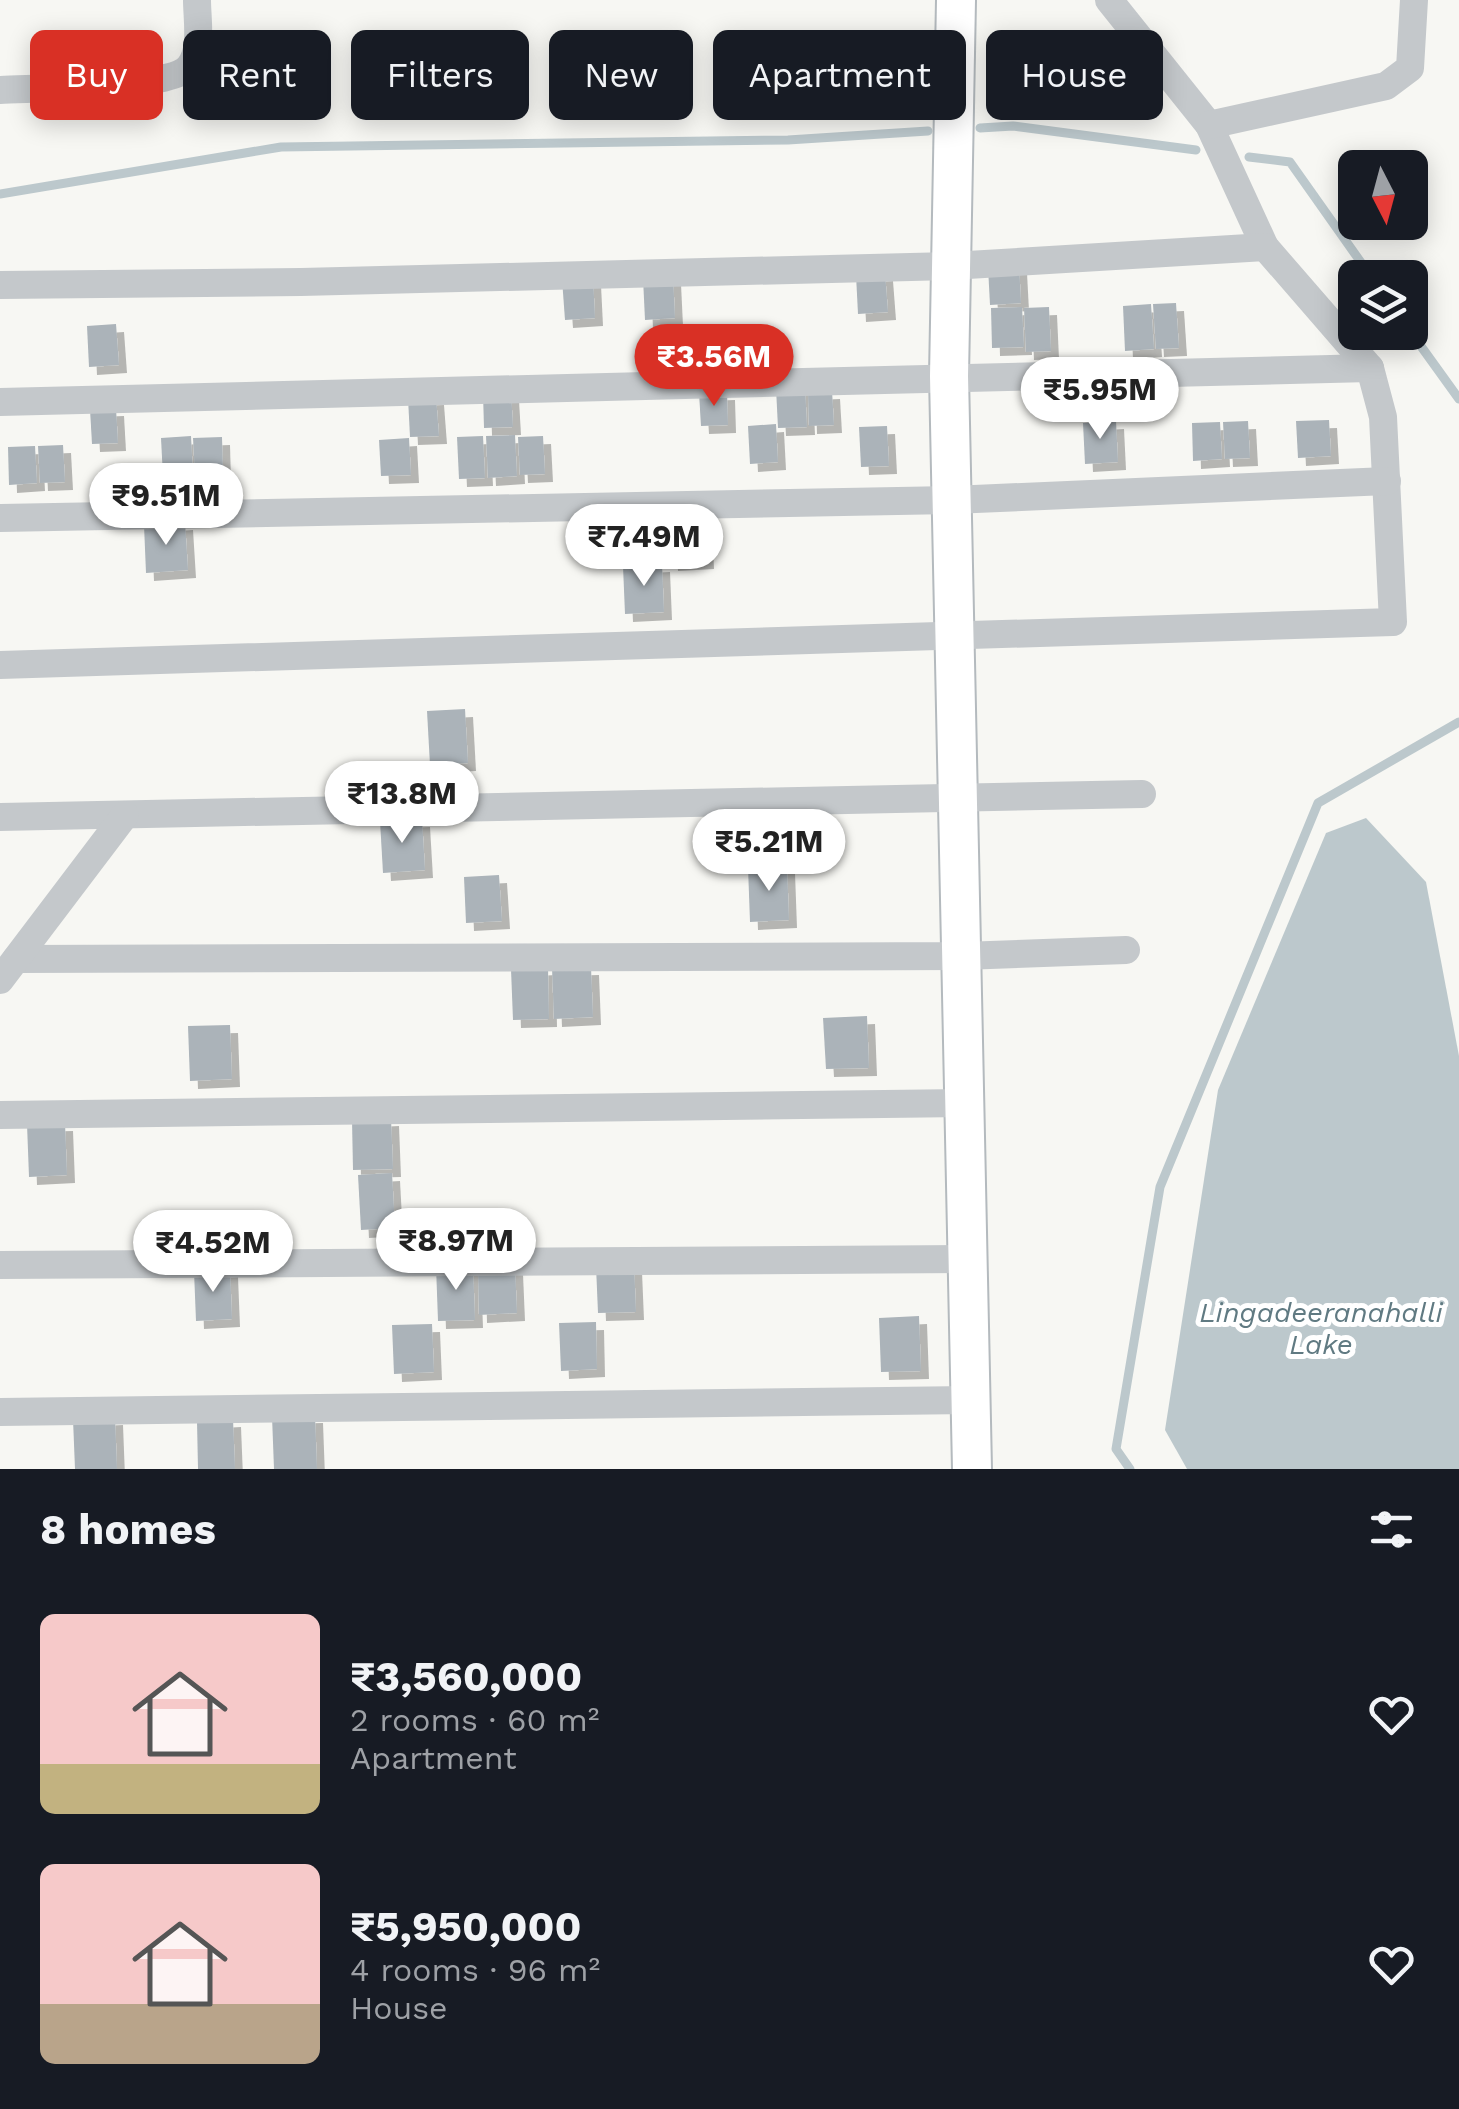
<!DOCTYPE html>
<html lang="en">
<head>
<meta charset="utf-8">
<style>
	body { margin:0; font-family:"Work Sans",sans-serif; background:#242831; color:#f1f3f6; height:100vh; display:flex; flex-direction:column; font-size:38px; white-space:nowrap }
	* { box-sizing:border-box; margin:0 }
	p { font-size:32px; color:#9ea1a6 }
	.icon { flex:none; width:55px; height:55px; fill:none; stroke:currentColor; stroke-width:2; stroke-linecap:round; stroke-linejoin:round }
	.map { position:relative; height:1469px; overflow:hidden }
	.panel { display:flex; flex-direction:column; background:#171b24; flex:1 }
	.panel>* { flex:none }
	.guide { position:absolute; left:30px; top:30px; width:1400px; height:90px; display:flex; gap:20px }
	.needle { width:65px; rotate:174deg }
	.fabs { position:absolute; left:1338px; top:150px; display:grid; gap:20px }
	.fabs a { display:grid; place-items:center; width:90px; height:90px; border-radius:15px; background:#171b24; box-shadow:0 5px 25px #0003; font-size:50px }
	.price { position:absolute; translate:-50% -85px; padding:0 22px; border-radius:35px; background:#fff; color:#222; font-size:32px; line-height:65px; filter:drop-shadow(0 2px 5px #0008) }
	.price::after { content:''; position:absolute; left:50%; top:60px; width:30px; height:22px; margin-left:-15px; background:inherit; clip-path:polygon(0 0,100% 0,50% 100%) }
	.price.on { background:#d93025; color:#fff }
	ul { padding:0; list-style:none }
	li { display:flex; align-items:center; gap:30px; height:250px; padding:0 40px }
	li span { display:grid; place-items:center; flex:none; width:280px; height:200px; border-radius:15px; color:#555 }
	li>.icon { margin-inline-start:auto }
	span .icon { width:120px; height:120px; fill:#fffc; stroke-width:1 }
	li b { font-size:42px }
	h2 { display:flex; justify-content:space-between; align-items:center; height:120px; padding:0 40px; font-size:42px }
	.chip { padding:0 35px; border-radius:15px; background:#171b24; box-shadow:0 5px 25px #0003; font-size:35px; line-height:90px }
	.chip.on { background:#d93025; color:#fff }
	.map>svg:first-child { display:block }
	.water { fill:#bcc8cc }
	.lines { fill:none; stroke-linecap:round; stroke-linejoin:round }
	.stream { stroke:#bcc8cc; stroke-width:9 }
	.building { fill:#abb3b9; filter:url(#shadow) }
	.secondary-casing { stroke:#b4babe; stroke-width:42 }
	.street { stroke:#c4c8cb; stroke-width:28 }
	.secondary { stroke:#fff; stroke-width:38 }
	.labels { text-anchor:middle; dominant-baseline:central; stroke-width:10; stroke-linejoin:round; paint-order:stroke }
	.water-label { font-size:28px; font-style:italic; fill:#607a82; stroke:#fff }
</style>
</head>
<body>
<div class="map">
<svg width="1459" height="1469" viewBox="0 0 1459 1469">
	<defs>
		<filter id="shadow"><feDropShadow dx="8" dy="8" stdDeviation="0" flood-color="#0004"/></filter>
	</defs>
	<rect width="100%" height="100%" fill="#f7f7f3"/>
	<polygon class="water" points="1366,818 1426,882 1459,1056 1459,1469 1187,1469 1165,1430 1218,1090 1326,833"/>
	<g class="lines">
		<g class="stream">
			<polyline points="980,128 1013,126 1196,150"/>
			<polyline points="1249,157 1290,162 1372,278"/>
			<polyline points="0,194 281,147 788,140 928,131"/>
			<polyline points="1410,331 1459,399"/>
			<polyline points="1130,1469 1116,1449 1160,1187 1318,803 1459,722"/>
		</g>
	</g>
	<g class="building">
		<polygon points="1019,265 1021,303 990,305 988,267"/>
		<polygon points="885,273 888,312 858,314 856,275"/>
		<polygon points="673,276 675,318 645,320 643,278"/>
		<polygon points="593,277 595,318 565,320 562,279"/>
		<polygon points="1176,303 1179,348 1156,349 1153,304"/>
		<polygon points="1151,304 1154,349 1125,351 1123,306"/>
		<polygon points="1022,307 1024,347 992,348 991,308"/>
		<polygon points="1049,307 1051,351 1026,352 1024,308"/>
		<polygon points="116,324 119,365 89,367 87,326"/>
		<polygon points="805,386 807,427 778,428 776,388"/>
		<polygon points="832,391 834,425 809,426 808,392"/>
		<polygon points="511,392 513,427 484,428 483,393"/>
		<polygon points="727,392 728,425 701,426 699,393"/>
		<polygon points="436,397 439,436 410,437 408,398"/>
		<polygon points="116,408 118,443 92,444 90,409"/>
		<polygon points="1329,420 1331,456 1298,458 1296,421"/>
		<polygon points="1116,421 1118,462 1085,464 1083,423"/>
		<polygon points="1248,421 1250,458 1225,459 1223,422"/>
		<polygon points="1220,422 1222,459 1193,461 1192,423"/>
		<polygon points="776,424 778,462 750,464 748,426"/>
		<polygon points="887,426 889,466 861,467 859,427"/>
		<polygon points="515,435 517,476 488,478 486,436"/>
		<polygon points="191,436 193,475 163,477 161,438"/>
		<polygon points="483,436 485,478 459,479 457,437"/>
		<polygon points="543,436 545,474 520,475 518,437"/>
		<polygon points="222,437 223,473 195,474 193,438"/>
		<polygon points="409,438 411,475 381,476 379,440"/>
		<polygon points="63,445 65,482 40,483 38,446"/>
		<polygon points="35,446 37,483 9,485 8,447"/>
		<polygon points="704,512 706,561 670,563 667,514"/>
		<polygon points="185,522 188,570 146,573 144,525"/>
		<polygon points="662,564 664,612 625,614 623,566"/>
		<polygon points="465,709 468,763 430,765 427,711"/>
		<polygon points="422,819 425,870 383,873 380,821"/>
		<polygon points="787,865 789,920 750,922 748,867"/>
		<polygon points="499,875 502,921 466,923 464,877"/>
		<polygon points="548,967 549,1019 513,1020 511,969"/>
		<polygon points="591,967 593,1017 554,1019 552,968"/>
		<polygon points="867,1016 869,1068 826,1069 823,1018"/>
		<polygon points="230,1025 232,1079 190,1081 188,1026"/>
		<polygon points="391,1118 393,1169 353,1170 352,1120"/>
		<polygon points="65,1123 67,1175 29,1177 27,1124"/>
		<polygon points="392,1173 395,1228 361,1230 358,1175"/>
		<polygon points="634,1264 636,1312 598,1313 596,1266"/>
		<polygon points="473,1265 475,1320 438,1321 436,1266"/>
		<polygon points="515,1266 517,1313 479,1315 478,1267"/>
		<polygon points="230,1269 232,1319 196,1321 194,1271"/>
		<polygon points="919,1316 921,1371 881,1372 879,1318"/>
		<polygon points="596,1322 597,1369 561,1371 559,1323"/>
		<polygon points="432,1324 434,1372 394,1374 392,1325"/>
		<polygon points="315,1415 317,1469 274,1469 272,1416"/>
		<polygon points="115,1417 117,1469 75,1469 73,1419"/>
		<polygon points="233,1419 235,1469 198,1469 197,1421"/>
	</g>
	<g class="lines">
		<g class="secondary-casing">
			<polyline id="secondary" points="956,0 949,376 972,1469"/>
		</g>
		<g class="street">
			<polyline points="1109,0 1209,125 1265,247"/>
			<path d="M0,90C34,88 171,88 189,67C203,51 197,20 197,0"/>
			<polyline points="1209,125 1386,86 1410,68 1414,0"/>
			<polyline points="0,285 301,282 951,266 1265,247 1370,368 1383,417 1393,622 0,665"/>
			<polyline points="0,402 1370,368"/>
			<polyline points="0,518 952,500 1387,481"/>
			<polyline points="0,817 1142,794"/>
			<polyline points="16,959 962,956 1126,950"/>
			<polyline points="0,980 125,815"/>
			<polyline points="0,1115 965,1103"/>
			<polyline points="0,1265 967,1259"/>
			<polyline points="0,1412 971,1400"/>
		</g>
		<use href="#secondary" class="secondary"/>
	</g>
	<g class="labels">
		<g class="water-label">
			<text x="1321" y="1312">Lingadeeranahalli<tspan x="1321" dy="32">Lake</tspan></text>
		</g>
	</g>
</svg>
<div class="fabs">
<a><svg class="needle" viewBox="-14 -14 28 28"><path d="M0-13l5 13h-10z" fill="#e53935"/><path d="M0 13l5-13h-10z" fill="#9ea1a6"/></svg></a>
<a><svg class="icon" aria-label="layers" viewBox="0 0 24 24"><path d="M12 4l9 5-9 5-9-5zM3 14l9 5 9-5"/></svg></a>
</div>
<b class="price on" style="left:714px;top:409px">₹3.56M</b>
<b class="price" style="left:1100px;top:442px">₹5.95M</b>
<b class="price" style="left:166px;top:548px">₹9.51M</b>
<b class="price" style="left:644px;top:589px">₹7.49M</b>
<b class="price" style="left:402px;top:846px">₹13.8M</b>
<b class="price" style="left:769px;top:894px">₹5.21M</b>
<b class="price" style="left:456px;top:1293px">₹8.97M</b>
<b class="price" style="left:213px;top:1295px">₹4.52M</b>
<div class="guide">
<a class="chip on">Buy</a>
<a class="chip">Rent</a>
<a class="chip">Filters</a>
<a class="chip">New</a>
<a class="chip">Apartment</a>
<a class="chip">House</a>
</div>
</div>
<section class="panel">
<h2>8 homes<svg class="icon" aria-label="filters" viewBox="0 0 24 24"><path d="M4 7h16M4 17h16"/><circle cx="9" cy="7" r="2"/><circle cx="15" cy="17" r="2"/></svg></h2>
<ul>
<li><span style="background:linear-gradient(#f6c9c9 75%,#c2b280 0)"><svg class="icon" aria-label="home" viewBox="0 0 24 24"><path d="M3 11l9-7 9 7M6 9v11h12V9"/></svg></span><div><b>₹3,560,000</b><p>2 rooms · 60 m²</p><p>Apartment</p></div><svg class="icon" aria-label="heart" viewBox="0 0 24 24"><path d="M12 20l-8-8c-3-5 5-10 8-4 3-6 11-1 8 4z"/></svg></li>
<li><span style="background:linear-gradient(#f6c9c9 70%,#b9a48a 0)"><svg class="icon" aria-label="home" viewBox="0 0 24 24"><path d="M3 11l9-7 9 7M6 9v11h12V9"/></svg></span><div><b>₹5,950,000</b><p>4 rooms · 96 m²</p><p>House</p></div><svg class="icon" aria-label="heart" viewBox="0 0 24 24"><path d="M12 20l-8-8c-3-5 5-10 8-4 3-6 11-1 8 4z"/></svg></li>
</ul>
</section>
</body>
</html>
